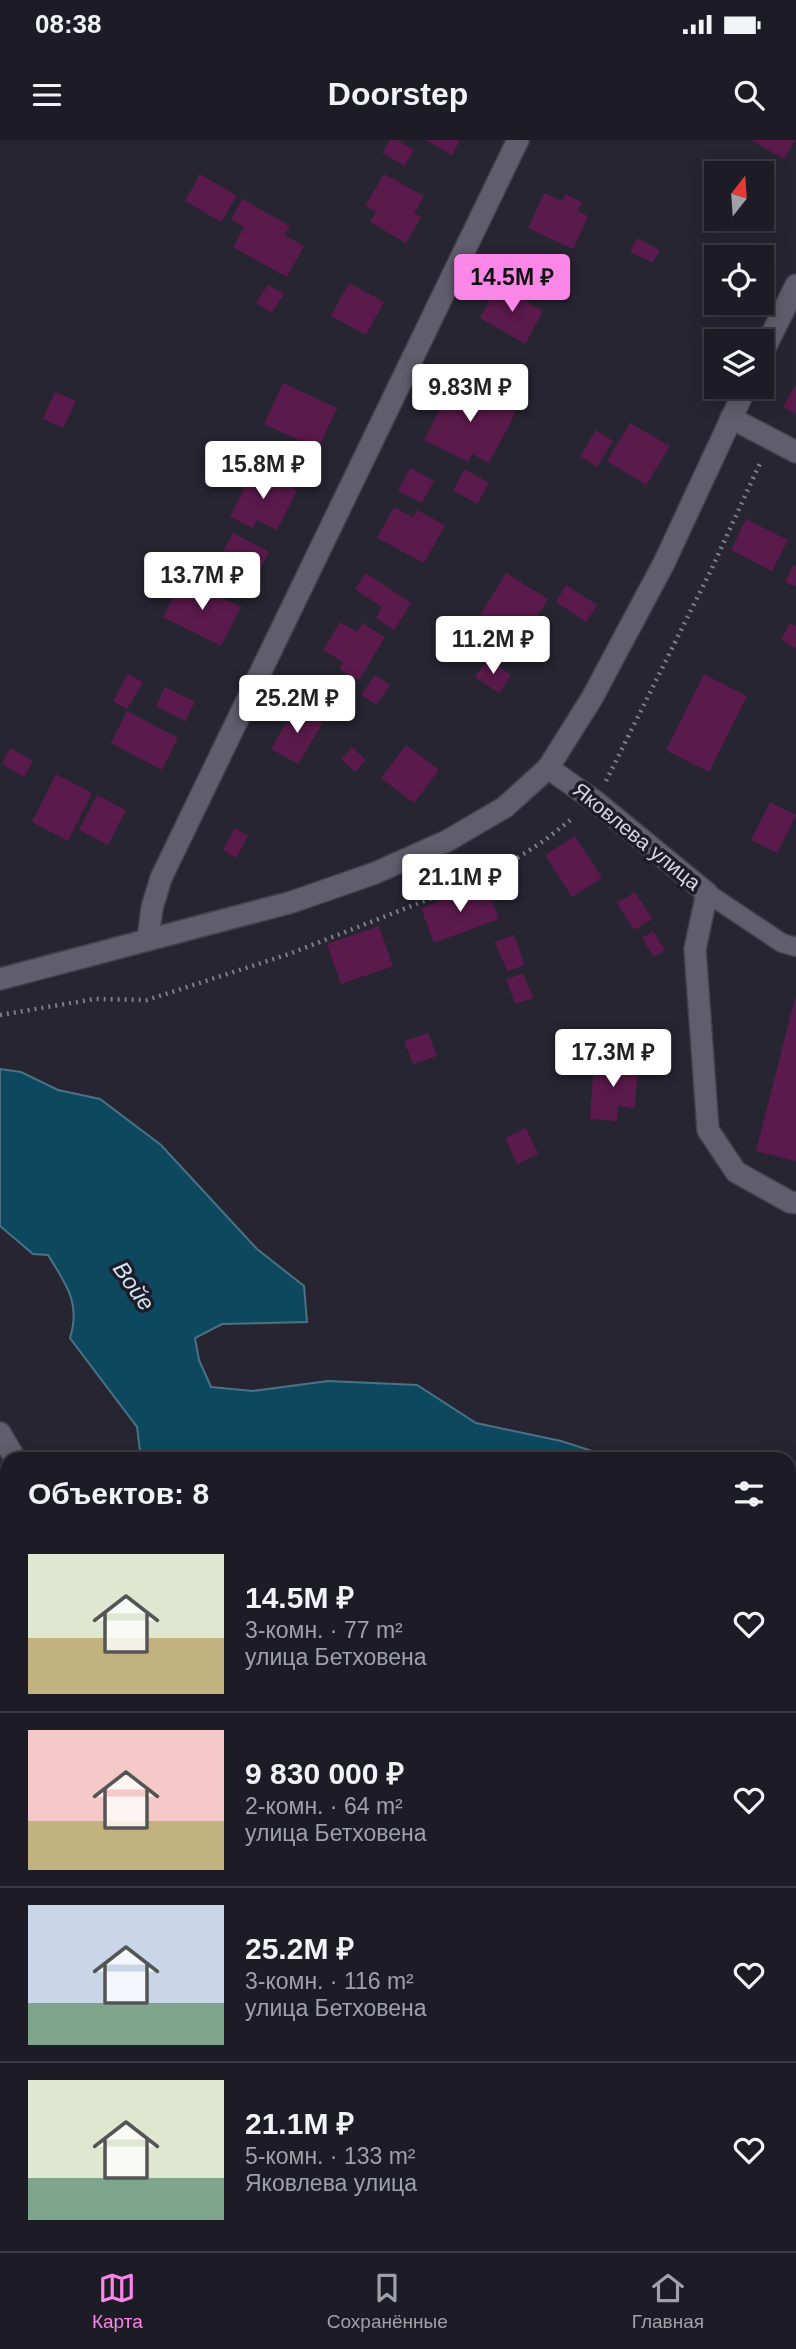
<!DOCTYPE html>
<html lang="ru">
<head>
<meta charset="utf-8">
<style>
	body { margin:0; font-family:Helvetica,sans-serif; background:#25252e; color:#f1f3f6; height:100vh; display:flex; flex-direction:column; font-size:26px; white-space:nowrap }
	* { box-sizing:border-box; margin:0 }
	p { font-size:23px; color:#a0a1a7 }
	.icon { flex:none; width:38px; height:38px; fill:none; stroke:currentColor; stroke-width:2; stroke-linecap:round; stroke-linejoin:round }
	.map { position:relative; flex:1; overflow:hidden }
	.panel { position:absolute; left:0px; top:1312px; width:796px; height:800px; display:flex; flex-direction:column; background:#1d1c26; border-radius:21px 21px 0 0; box-shadow:0 4px 18px #0003,0 0 0 2px #3b3a43 }
	.panel>* { flex:none }
	.needle { width:46px; rotate:17deg }
	.buttons { position:absolute; left:704px; top:21px; display:grid; gap:14px }
	.buttons a { display:grid; place-items:center; width:70px; height:70px; border-radius:0px; background:#1d1c26; box-shadow:0 4px 18px #0003,0 0 0 2px #3b3a43; font-size:35px }
	.price { position:absolute; translate:-50% -60px; padding:0 16px; border-radius:7px; background:#fff; color:#222; font-size:23px; line-height:46px; filter:drop-shadow(0 2px 4px #0008) }
	.price::after { content:''; position:absolute; left:50%; top:42px; width:21px; height:16px; margin-left:-10px; background:inherit; clip-path:polygon(0 0,100% 0,50% 100%) }
	.price.current { background:#fa87e8; color:#111 }
	ul { padding:0; list-style:none }
	li { display:flex; align-items:center; gap:21px; height:175px; padding:0 28px }
	li+li { border-top:2px solid #3b3a43 }
	li span { display:grid; place-items:center; flex:none; width:196px; height:140px; border-radius:0px; color:#555 }
	li>.icon { margin-inline-start:auto }
	span .icon { width:84px; height:84px; fill:#fffc; stroke-width:1 }
	li b { font-size:30px }
	h2 { display:flex; justify-content:space-between; align-items:center; height:84px; padding:0 28px; font-size:30px }
	.status { display:flex; justify-content:space-between; align-items:center; height:49px; padding:0 35px; background:#1d1c26; direction:ltr }
	.status svg { height:19px; fill:currentColor }
	header { display:flex; justify-content:space-between; align-items:center; height:91px; padding:0 28px; background:#1d1c26; font-size:32px; font-weight:800 }
	.dock { display:flex; justify-content:space-around; align-items:center; height:98px; border-top:2px solid #3b3a43; background:#1d1c26; font-size:19px; color:#a0a1a7 }
	.dock a { display:grid; justify-items:center; gap:4px }
	.dock .current { color:#fa87e8 }
	.map>svg:first-child { display:block }
	.green { fill:#243b00 }
	.water { fill:#0d485e; stroke:#497284; stroke-width:2 }
	.building { fill:#5b1a4c }
	.lines { fill:none; stroke-linecap:round; stroke-linejoin:round }
	.service-casing { stroke:#43424c; stroke-width:21 }
	.minor-casing { stroke:#43424c; stroke-width:24 }
	.tertiary-casing { stroke:#43424c; stroke-width:24 }
	.secondary-casing { stroke:#43424c; stroke-width:24 }
	.path { stroke:#7f7d88; stroke-width:4.5; stroke-dasharray:2 5; stroke-linecap:butt }
	.service { stroke:#605e6c; stroke-width:18 }
	.minor { stroke:#605e6c; stroke-width:21 }
	.tertiary { stroke:#605e6c; stroke-width:21 }
	.secondary { stroke:#605e6c; stroke-width:21 }
	.labels { text-anchor:middle; dominant-baseline:central; stroke-width:7; stroke-linejoin:round; paint-order:stroke }
	.street-label { font-size:21px; fill:#d6d5dd; stroke:#1e1c28 }
	.water-label { font-size:23px; font-style:italic; fill:#d1e7f3; stroke:#1e1c28 }
</style>
</head>
<body>
<div class="status"><b>08:38</b><svg viewBox="0 0 49 12"><path d="M0 12V9h3v3zM5 12V6h3v6zM10 12V3h3v9zM15 12V0h3v12zM26 1h20v11H26zM47 4h2v5h-2z"/></svg></div>
<header><svg class="icon" aria-label="menu" viewBox="0 0 24 24"><path d="M4 6h16M4 12h16M4 18h16"/></svg>Doorstep<svg class="icon" aria-label="search" viewBox="0 0 24 24"><circle cx="10" cy="10" r="6"/><path d="M15 15l6 6"/></svg></header>
<div class="map">
<svg width="796" height="2111" viewBox="0 0 796 2111">
	<rect width="100%" height="100%" fill="#272532"/>
	<g class="green">
		<polygon points="0,2029 7,2030 7,2091 0,2083"/>
		<polygon points="20,2105 129,2105 128,2111 25,2111"/>
		<polygon points="326,2105 419,2105 421,2111 325,2111"/>
	</g>
	<g class="water">
		<path d="M0,929L21,932L58,950L100,959L161,1005L257,1109L304,1146L307,1182L222,1184L195,1198L199,1220L211,1247L253,1251L328,1241L417,1245L476,1283L561,1301L617,1319H141L137,1287L70,1198C81,1163 66,1144 48,1115L33,1114L0,1086Z"/>
		<polygon points="789,1386 796,1390 796,1507 789,1514"/>
		<polygon points="789,1517 796,1525 796,1649 789,1647"/>
	</g>
	<g class="building">
		<polygon points="390,0 397,0 414,10 404,26 383,13"/>
		<polygon points="426,0 460,0 452,15"/>
		<polygon points="751,0 795,0 784,19"/>
		<polygon points="200,34 237,56 221,82 185,61"/>
		<polygon points="384,34 424,56 414,73 421,77 406,103 370,82 376,72 365,66"/>
		<polygon points="544,53 562,61 565,54 582,62 578,71 588,76 573,109 528,88"/>
		<polygon points="242,59 290,86 284,95 304,106 287,137 233,107 244,87 231,79"/>
		<polygon points="637,98 660,110 653,123 630,112"/>
		<polygon points="349,143 384,162 366,195 331,176"/>
		<polygon points="268,145 284,154 272,173 256,163"/>
		<polygon points="498,145 543,171 525,204 480,178"/>
		<polygon points="455,240 516,272 489,323 472,314 468,322 424,300"/>
		<polygon points="283,243 337,268 318,309 264,284"/>
		<polygon points="796,244 796,274 783,267"/>
		<polygon points="55,252 76,261 63,288 43,279"/>
		<polygon points="630,283 670,306 646,345 607,321"/>
		<polygon points="596,290 613,301 597,327 580,316"/>
		<polygon points="410,328 434,341 422,363 398,351"/>
		<polygon points="254,329 297,350 277,390 257,380 253,388 230,377"/>
		<polygon points="465,329 489,343 477,364 453,350"/>
		<polygon points="394,367 413,377 417,370 445,385 424,423 377,398"/>
		<polygon points="746,379 788,400 772,431 731,410"/>
		<polygon points="233,393 269,412 251,446 215,426"/>
		<polygon points="169,416 187,425 173,452 155,442"/>
		<polygon points="793,425 796,426 796,447 785,442"/>
		<polygon points="366,433 411,463 394,490 376,478 382,467 355,449"/>
		<polygon points="506,433 548,459 522,501 480,475"/>
		<polygon points="183,438 241,467 221,506 163,477"/>
		<polygon points="566,445 597,465 586,482 556,462"/>
		<polygon points="340,482 357,492 362,483 385,497 359,540 339,529 343,522 323,510"/>
		<polygon points="790,483 796,487 796,509 781,499"/>
		<polygon points="488,519 511,535 499,553 475,537"/>
		<polygon points="128,534 143,542 127,569 113,561"/>
		<polygon points="704,534 747,556 709,632 666,610"/>
		<polygon points="375,535 390,545 376,565 361,554"/>
		<polygon points="165,547 195,562 185,581 156,566"/>
		<polygon points="296,566 323,582 298,624 271,609"/>
		<polygon points="127,571 178,598 162,630 111,603"/>
		<polygon points="406,605 439,630 414,663 381,638"/>
		<polygon points="352,607 366,620 355,632 341,619"/>
		<polygon points="10,608 33,621 24,637 2,624"/>
		<polygon points="56,634 92,653 68,701 32,682"/>
		<polygon points="97,655 126,670 108,705 79,690"/>
		<polygon points="770,662 796,675 777,713 751,700"/>
		<polygon points="235,688 248,696 236,718 223,710"/>
		<polygon points="575,696 602,738 572,757 545,715"/>
		<polygon points="486,744 499,779 434,803 421,768"/>
		<polygon points="635,752 652,779 634,790 617,763"/>
		<polygon points="379,786 393,826 341,844 327,804"/>
		<polygon points="653,791 665,810 654,817 642,798"/>
		<polygon points="514,795 525,825 507,831 495,802"/>
		<polygon points="523,833 533,858 515,864 506,839"/>
		<polygon points="795,858 796,858 796,1021 756,1011"/>
		<polygon points="428,893 437,916 413,924 404,901"/>
		<polygon points="594,920 638,924 635,968 618,966 617,981 590,979"/>
		<polygon points="526,988 538,1014 517,1024 505,998"/>
		<polygon points="0,1527 7,1528 7,1627 1,1660"/>
		<polygon points="0,1911 7,1913 7,1967 0,1966"/>
		<polygon points="214,2105 270,2105 269,2111 213,2111"/>
	</g>
	<g class="lines">
		<g class="service-casing">
			<g id="service">
				<polyline points="707,753 782,803 796,807"/>
				<polyline points="0,1502 7,1503"/>
				<polyline points="0,2008 7,2009"/>
				<polyline points="174,2111 174,2105"/>
			</g>
		</g>
		<g class="minor-casing">
			<g id="minor">
				<polyline points="731,278 796,312"/>
				<polyline points="548,628 595,661 707,753 695,809 708,990 736,1032 790,1062 796,1063"/>
				<polyline points="148,799 152,768 161,738 518,0"/>
			</g>
		</g>
		<g class="tertiary-casing">
			<g id="tertiary">
				<polyline points="761,216 796,145"/>
				<polyline points="0,839 292,762 375,733 447,701 505,667 548,628 592,558 664,423 746,247"/>
			</g>
		</g>
		<g class="secondary-casing">
			<g id="secondary">
				<polyline points="0,1293 16,1320"/>
				<polyline points="454,2105 457,2111"/>
			</g>
		</g>
		<g class="path">
			<polyline points="606,641 712,428 761,321"/>
			<polyline points="0,875 95,859 147,860 289,814 493,734 545,700 573,678"/>
			<polyline points="789,1549 796,1542"/>
			<polyline points="0,1839 7,1838"/>
			<polyline points="0,1972 1,1966"/>
			<polyline points="196,2109 209,2111"/>
			<polyline points="314,2111 315,2105"/>
		</g>
		<use href="#service" class="service"/>
		<use href="#minor" class="minor"/>
		<use href="#tertiary" class="tertiary"/>
		<use href="#secondary" class="secondary"/>
	</g>
	<g class="labels">
		<g class="street-label">
			<text transform="translate(637 696) rotate(39)">Яковлева улица</text>
		</g>
		<g class="water-label">
			<text transform="translate(134 1146) rotate(55)">Войе</text>
		</g>
	</g>
</svg>
<div class="buttons">
<a><svg class="needle" viewBox="-14 -14 28 28"><path d="M0-13l5 13h-10z" fill="#e53935"/><path d="M0 13l5-13h-10z" fill="#a0a1a7"/></svg></a>
<a><svg class="icon" aria-label="locate" viewBox="0 0 24 24"><circle cx="12" cy="12" r="6"/><path d="M12 2v4M12 18v4M2 12h4M18 12h4"/></svg></a>
<a><svg class="icon" aria-label="layers" viewBox="0 0 24 24"><path d="M12 4l9 5-9 5-9-5zM3 14l9 5 9-5"/></svg></a>
</div>
<b class="price current" style="left:512px;top:174px">14.5M ₽</b>
<b class="price" style="left:470px;top:284px">9.83M ₽</b>
<b class="price" style="left:263px;top:361px">15.8M ₽</b>
<b class="price" style="left:202px;top:472px">13.7M ₽</b>
<b class="price" style="left:493px;top:536px">11.2M ₽</b>
<b class="price" style="left:297px;top:595px">25.2M ₽</b>
<b class="price" style="left:460px;top:774px">21.1M ₽</b>
<b class="price" style="left:613px;top:949px">17.3M ₽</b>
<section class="panel">
<h2>Объектов: 8<svg class="icon" aria-label="filters" viewBox="0 0 24 24"><path d="M4 7h16M4 17h16"/><circle cx="9" cy="7" r="2"/><circle cx="15" cy="17" r="2"/></svg></h2>
<ul>
<li><span style="background:linear-gradient(#dfe7d0 60%,#c2b280 0)"><svg class="icon" aria-label="home" viewBox="0 0 24 24"><path d="M3 11l9-7 9 7M6 9v11h12V9"/></svg></span><div><b>14.5M ₽</b><p>3-комн. · 77 m²</p><p>улица Бетховена</p></div><svg class="icon" aria-label="heart" viewBox="0 0 24 24"><path d="M12 20l-8-8c-3-5 5-10 8-4 3-6 11-1 8 4z"/></svg></li>
<li><span style="background:linear-gradient(#f6c9c9 65%,#c2b280 0)"><svg class="icon" aria-label="home" viewBox="0 0 24 24"><path d="M3 11l9-7 9 7M6 9v11h12V9"/></svg></span><div><b>9 830 000 ₽</b><p>2-комн. · 64 m²</p><p>улица Бетховена</p></div><svg class="icon" aria-label="heart" viewBox="0 0 24 24"><path d="M12 20l-8-8c-3-5 5-10 8-4 3-6 11-1 8 4z"/></svg></li>
<li><span style="background:linear-gradient(#c9d6e8 70%,#7fa58c 0)"><svg class="icon" aria-label="home" viewBox="0 0 24 24"><path d="M3 11l9-7 9 7M6 9v11h12V9"/></svg></span><div><b>25.2M ₽</b><p>3-комн. · 116 m²</p><p>улица Бетховена</p></div><svg class="icon" aria-label="heart" viewBox="0 0 24 24"><path d="M12 20l-8-8c-3-5 5-10 8-4 3-6 11-1 8 4z"/></svg></li>
<li><span style="background:linear-gradient(#dfe7d0 70%,#7fa58c 0)"><svg class="icon" aria-label="home" viewBox="0 0 24 24"><path d="M3 11l9-7 9 7M6 9v11h12V9"/></svg></span><div><b>21.1M ₽</b><p>5-комн. · 133 m²</p><p>Яковлева улица</p></div><svg class="icon" aria-label="heart" viewBox="0 0 24 24"><path d="M12 20l-8-8c-3-5 5-10 8-4 3-6 11-1 8 4z"/></svg></li>
</ul>
</section>
</div>
<nav class="dock">
<a class="current"><svg class="icon" aria-label="map" viewBox="0 0 24 24"><path d="M3 6l6-2 6 2 6-2v14l-6 2-6-2-6 2zM9 4v14M15 6v14"/></svg>Карта</a>
<a><svg class="icon" aria-label="saved" viewBox="0 0 24 24"><path d="M7 4h10v16l-5-4-5 4z"/></svg>Сохранённые</a>
<a><svg class="icon" aria-label="home" viewBox="0 0 24 24"><path d="M3 11l9-7 9 7M6 9v11h12V9"/></svg>Главная</a>
</nav>
</body>
</html>
